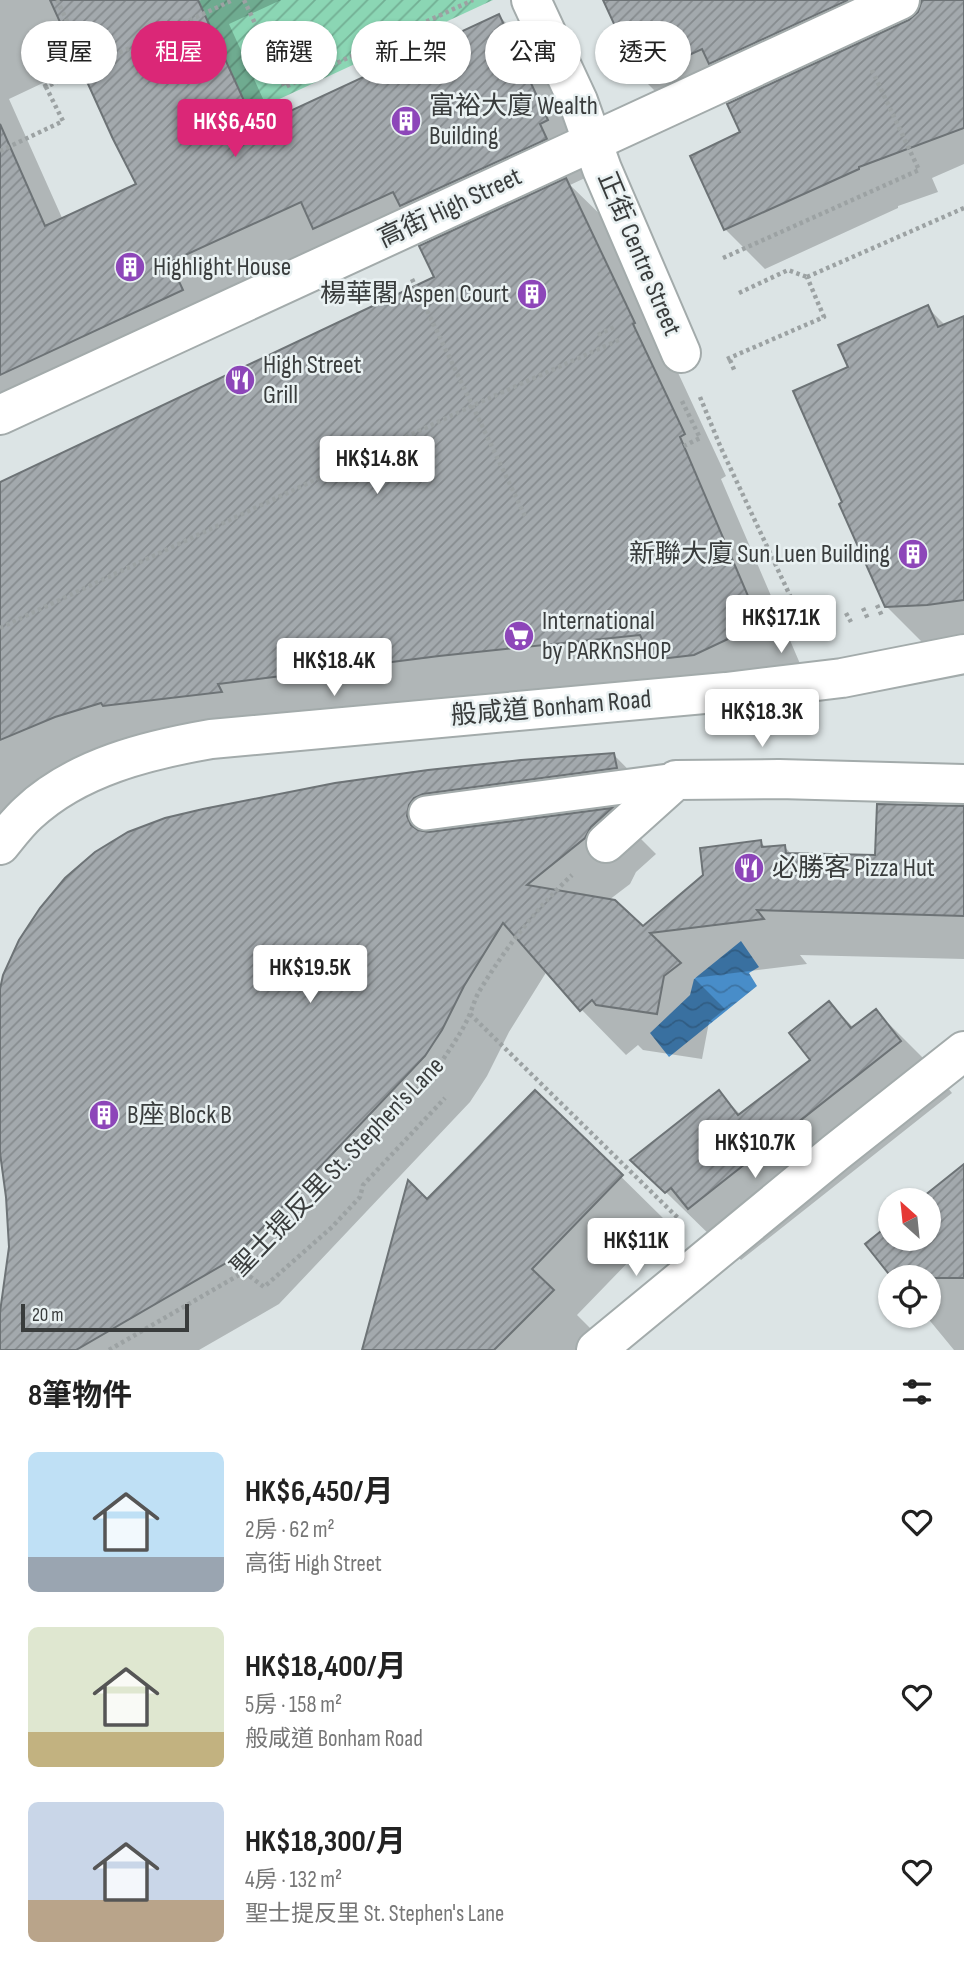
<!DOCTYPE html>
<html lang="zh-TW">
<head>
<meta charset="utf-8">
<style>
	body { margin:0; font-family:"Sofia Sans Condensed","Noto Sans TC",sans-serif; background:#f2f2f2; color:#222; height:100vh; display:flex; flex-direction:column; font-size:26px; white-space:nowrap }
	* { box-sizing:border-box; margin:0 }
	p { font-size:23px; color:#767676 }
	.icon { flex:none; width:38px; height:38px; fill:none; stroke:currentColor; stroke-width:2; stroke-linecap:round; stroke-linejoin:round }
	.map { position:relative; height:1350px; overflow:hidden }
	.panel { display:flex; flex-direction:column; background:#fff; flex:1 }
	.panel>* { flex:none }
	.hud { position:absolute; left:21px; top:21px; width:922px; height:63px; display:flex; gap:14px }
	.needle { width:46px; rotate:333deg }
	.fabs { position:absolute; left:878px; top:1188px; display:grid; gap:14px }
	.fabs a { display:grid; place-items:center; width:63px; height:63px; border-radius:50%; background:#fff; box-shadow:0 2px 5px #0004; font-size:35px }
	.scale { position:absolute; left:21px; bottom:18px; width:168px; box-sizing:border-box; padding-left:7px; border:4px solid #393c3c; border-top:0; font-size:19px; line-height:24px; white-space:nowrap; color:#393c3c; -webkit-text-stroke:5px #e9f1f2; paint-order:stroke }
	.price { position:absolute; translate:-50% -60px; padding:0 16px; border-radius:7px; background:#fff; color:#222; font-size:23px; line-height:46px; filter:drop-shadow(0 2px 4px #0008) }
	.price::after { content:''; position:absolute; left:50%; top:42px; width:21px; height:16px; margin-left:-10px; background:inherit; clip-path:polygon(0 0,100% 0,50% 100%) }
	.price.selected { background:#db2777; color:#fff }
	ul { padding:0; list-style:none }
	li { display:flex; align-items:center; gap:21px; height:175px; padding:0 28px }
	li span { display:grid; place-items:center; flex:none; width:196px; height:140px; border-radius:10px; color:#555 }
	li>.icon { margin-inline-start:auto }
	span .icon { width:84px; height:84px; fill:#fffc; stroke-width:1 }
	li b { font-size:30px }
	h2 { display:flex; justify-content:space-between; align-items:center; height:84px; padding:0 28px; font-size:30px }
	.chip { padding:0 24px; border-radius:32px; background:#fff; box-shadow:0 2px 5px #0004; font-size:24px; line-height:63px }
	.chip.selected { background:#db2777; color:#fff }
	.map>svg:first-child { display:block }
	.garden { fill:url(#garden-furrows) }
	.water { fill:url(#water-waves) }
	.shadow { fill:#0003; fill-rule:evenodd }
	.building { fill:url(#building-hatch); stroke:#6d7376; stroke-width:2 }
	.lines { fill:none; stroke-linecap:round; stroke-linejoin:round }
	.lane-casing { stroke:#a3abab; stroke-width:37 }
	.street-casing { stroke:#a3abab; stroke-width:42 }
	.secondary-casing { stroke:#a3abab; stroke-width:42 }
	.path { stroke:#9ca2a3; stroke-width:4.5; stroke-dasharray:3.5 3.5; stroke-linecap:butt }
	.lane { stroke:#fff; stroke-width:33 }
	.street { stroke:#fff; stroke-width:38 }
	.secondary { stroke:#fff; stroke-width:38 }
	.labels { text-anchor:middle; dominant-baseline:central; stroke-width:5; stroke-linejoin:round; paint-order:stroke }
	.poi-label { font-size:26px; fill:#393c3c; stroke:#e9f1f2; text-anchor:start }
	.street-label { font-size:26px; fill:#393c3c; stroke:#e9f1f2 }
</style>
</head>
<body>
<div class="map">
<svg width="964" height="1350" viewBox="0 0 964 1350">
	<defs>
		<pattern id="garden-furrows" width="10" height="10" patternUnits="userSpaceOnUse" patternTransform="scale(1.75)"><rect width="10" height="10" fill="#8bd6b4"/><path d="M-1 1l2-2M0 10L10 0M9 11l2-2" fill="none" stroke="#73af94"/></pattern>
		<pattern id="water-waves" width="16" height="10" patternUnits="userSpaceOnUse" patternTransform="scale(1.75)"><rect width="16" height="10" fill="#488dc9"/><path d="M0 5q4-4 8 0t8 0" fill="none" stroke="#3d74a4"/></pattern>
		<pattern id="building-hatch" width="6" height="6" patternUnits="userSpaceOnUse" patternTransform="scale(1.75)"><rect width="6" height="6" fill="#a3a9ad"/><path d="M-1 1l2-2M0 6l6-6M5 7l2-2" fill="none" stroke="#868b8e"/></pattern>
	</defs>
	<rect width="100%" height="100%" fill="#dce4e5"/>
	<polygon class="garden" points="201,0 493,0 128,169 76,57"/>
	<polygon class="water" points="741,941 759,967 749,973 757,986 669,1057 650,1033 690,995 694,979"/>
	<g class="shadow">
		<path d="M0,0H281L229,24L273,121L499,16L538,55L586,159L578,163L585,178L570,185L608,222L726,476L721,479L801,666L696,701L672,677L482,698L259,725L0,821V484L436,278V240L428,232L0,432ZM81,65L139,185L63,220L9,99Z"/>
		<polygon points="605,0 930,0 904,12 911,27 964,16 964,164 932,178 938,192 898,206 898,208 765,269 725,229 742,133 745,97 737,89 679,115 640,76"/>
		<polygon points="927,307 946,326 964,318 964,652 934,654 886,606 844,503 850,368"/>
		<polygon points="614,755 659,801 621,819 656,854 636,872 630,884 609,900 643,929 760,842 767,848 784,846 792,855 877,856 964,807 964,959 800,955 807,964 694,978 725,1009 709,1022 702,1059 643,1050 638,1045 626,1055 581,1009 547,971 509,1032 487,1076 470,1102 279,1304 199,1350 0,1350 0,1320 11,1247 0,1135 0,996 96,854"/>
		<polygon points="829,1003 854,1028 876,1011 928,1063 952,1093 741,1260 721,1240 718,1243 633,1160 719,1093 741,1115 813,1060"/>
		<polygon points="535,1092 667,1222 577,1315 598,1336 585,1350 364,1350 427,1201"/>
		<polygon points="964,1166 964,1350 954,1350 926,1316 929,1316 929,1278 891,1239 929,1239 929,1200 922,1200"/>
	</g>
	<g class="building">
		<polygon points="50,0 198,0 256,127 499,14 548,120 540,124 547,139 400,206 393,192 313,229 301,202 170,262 183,290 0,375 0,124 45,226 136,184 113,139"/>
		<polygon points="603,0 848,0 709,64 702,49 639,78"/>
		<polygon points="922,0 964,0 964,128 859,167 859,169 724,230 690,156 740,132 727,104 909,20 918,12"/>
		<polygon points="566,178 635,323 633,324 685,434 680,437 760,624 694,655 652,660 640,635 439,656 218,684 222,692 103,706 101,703 55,717 0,740 0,482 434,277 419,246"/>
		<polygon points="928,305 938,327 964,316 964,600 927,605 885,607 839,504 842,502 793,391 848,367 838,345"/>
		<polygon points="614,753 617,768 423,794 414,798 409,805 407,816 411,825 418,830 429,832 612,808 591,827 585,838 527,885 615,900 643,926 703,875 700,848 761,840 762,847 785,845 786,853 875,855 877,804 964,806 964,916 757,910 764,919 650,933 681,963 664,976 657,1014 596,1005 592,1000 580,1011 503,923 464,986 442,1030 425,1056 233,1259 76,1350 0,1350 0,1312 9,1247 6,1197 0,1153 0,989 3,975 19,940 40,908 65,878 95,852 128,832 165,818 203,809 335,783 428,770 521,760"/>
		<polygon points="829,1001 851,1028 876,1009 901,1041 688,1209 671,1188 665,1193 630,1160 719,1090 738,1115 810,1060 789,1033"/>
		<polygon points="535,1090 623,1175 532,1269 554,1290 494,1350 362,1350 408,1180 427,1199"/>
		<polygon points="964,1164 964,1278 892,1278 865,1244 891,1223 891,1239 929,1239 929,1200 919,1200"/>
	</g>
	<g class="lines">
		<g class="lane-casing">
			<polyline id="lane" points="426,813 676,780"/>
		</g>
		<g class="street-casing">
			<g id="street">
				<polyline points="531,0 578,101 602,169 681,353"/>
				<polyline points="0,415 900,0"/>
				<polyline points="606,843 676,780 779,779 964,784"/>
				<polyline points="596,1350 835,1153 964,1051"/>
			</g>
		</g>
		<g class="secondary-casing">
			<path id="secondary" d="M0,845C9,834 18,822 28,813C77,767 148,750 211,739L726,692L842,678L964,654"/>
		</g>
		<g class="path">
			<polyline points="244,0 285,87 473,0"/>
			<polyline points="46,87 33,59 76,40 57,0"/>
			<polyline points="0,151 63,121 46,87 233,0"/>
			<polyline points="723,258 919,170 871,68"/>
			<polyline points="807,277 964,208"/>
			<polyline points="412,279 525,516"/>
			<polyline points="739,293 788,270 807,277"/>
			<polyline points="598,335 616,326"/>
			<polyline points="727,359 824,317 807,277"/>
			<polyline points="730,360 735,372"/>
			<polyline points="700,397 721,448 807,632"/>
			<polyline points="682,401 700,438 684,446"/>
			<polyline points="877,605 882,616"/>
			<polyline points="863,608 868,619"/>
			<polyline points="846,613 851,622"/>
			<polyline points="0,628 474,405 621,339"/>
			<polyline points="470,1014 678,1218"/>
			<polyline points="244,1272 264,1287 332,1227 360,1197 363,1185 445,1098"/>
			<path d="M109,1350L244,1272L438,1067C449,1050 461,1034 469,1016C473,1007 475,998 480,990C506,947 536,909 572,875"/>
		</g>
		<use href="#lane" class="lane"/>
		<use href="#street" class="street"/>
		<use href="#secondary" class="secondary"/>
	</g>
	<defs>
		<g id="building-disc" transform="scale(1.575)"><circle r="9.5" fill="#8d46b9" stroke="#e9f1f2"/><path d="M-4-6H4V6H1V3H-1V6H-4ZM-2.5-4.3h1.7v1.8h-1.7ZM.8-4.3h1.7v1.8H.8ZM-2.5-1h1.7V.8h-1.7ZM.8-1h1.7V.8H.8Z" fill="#fff"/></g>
		<g id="restaurant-disc" transform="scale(1.575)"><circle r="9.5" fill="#8d46b9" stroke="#e9f1f2"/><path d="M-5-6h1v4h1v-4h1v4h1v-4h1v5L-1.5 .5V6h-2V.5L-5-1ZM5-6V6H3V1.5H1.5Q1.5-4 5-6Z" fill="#fff"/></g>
		<g id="supermarket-disc" transform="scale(1.575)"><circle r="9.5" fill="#8d46b9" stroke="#e9f1f2"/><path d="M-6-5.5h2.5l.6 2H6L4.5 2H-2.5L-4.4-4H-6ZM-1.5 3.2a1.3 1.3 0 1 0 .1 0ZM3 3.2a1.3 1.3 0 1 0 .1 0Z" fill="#fff"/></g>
	</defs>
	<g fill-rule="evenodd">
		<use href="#building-disc" x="406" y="121"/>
		<use href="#building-disc" x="130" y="267"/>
		<use href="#building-disc" x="532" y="294"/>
		<use href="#restaurant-disc" x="240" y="380"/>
		<use href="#building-disc" x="913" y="554"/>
		<use href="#supermarket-disc" x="519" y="636"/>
		<use href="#restaurant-disc" x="749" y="868"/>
		<use href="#building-disc" x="104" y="1115"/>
	</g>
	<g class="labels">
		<g class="poi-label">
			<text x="429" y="106">富裕大廈 Wealth<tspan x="429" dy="30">Building</tspan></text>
			<text x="153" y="267">Highlight House</text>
			<text x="509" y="294" text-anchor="end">楊華閣 Aspen Court</text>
			<text x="263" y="365">High Street<tspan x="263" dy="30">Grill</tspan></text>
			<text x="890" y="554" text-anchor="end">新聯大廈 Sun Luen Building</text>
			<text x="542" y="621">International<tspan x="542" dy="30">by PARKnSHOP</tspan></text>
			<text x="772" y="868">必勝客 Pizza Hut</text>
			<text x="127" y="1115">B座 Block B</text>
		</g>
		<g class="street-label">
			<text transform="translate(450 208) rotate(-25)">高街 High Street</text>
			<text transform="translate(639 254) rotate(67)">正街 Centre Street</text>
			<text transform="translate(551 708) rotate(-5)">般咸道 Bonham Road</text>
			<text transform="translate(338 1167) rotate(-46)">聖士提反里 St. Stephen's Lane</text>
		</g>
	</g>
</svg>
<div class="fabs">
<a><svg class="needle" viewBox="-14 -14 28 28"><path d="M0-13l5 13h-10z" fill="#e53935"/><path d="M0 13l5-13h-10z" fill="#767676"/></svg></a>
<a><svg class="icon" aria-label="locate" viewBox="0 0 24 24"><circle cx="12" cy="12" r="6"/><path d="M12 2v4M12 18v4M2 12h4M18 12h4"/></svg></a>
</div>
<div class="scale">20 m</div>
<b class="price selected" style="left:235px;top:159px">HK$6,450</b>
<b class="price" style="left:377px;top:496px">HK$14.8K</b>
<b class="price" style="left:781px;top:655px">HK$17.1K</b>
<b class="price" style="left:334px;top:698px">HK$18.4K</b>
<b class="price" style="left:762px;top:749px">HK$18.3K</b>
<b class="price" style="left:310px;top:1005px">HK$19.5K</b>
<b class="price" style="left:755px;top:1180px">HK$10.7K</b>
<b class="price" style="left:636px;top:1278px">HK$11K</b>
<div class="hud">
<a class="chip">買屋</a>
<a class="chip selected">租屋</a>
<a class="chip">篩選</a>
<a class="chip">新上架</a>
<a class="chip">公寓</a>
<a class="chip">透天</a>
</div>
</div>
<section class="panel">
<h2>8筆物件<svg class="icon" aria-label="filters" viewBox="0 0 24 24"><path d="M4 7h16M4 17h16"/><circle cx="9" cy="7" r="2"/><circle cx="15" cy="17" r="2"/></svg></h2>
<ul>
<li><span style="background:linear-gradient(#bfe0f5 75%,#9aa5b1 0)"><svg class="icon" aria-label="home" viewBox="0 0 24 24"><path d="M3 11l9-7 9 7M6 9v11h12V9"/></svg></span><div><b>HK$6,450/月</b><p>2房 · 62 m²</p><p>高街 High Street</p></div><svg class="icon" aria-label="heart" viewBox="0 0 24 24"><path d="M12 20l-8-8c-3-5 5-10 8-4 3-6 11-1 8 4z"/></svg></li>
<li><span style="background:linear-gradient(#dfe7d0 75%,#c2b280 0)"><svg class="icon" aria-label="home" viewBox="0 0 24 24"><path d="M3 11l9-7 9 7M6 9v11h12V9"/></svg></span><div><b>HK$18,400/月</b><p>5房 · 158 m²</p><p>般咸道 Bonham Road</p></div><svg class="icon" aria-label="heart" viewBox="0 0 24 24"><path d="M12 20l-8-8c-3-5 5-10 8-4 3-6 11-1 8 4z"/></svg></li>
<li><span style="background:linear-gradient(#c9d6e8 70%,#b9a48a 0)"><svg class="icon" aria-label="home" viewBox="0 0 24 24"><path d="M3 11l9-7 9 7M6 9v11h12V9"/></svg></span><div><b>HK$18,300/月</b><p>4房 · 132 m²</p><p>聖士提反里 St. Stephen's Lane</p></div><svg class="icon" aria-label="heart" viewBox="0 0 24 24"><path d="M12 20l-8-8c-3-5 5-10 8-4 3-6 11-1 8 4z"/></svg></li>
</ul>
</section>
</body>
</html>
